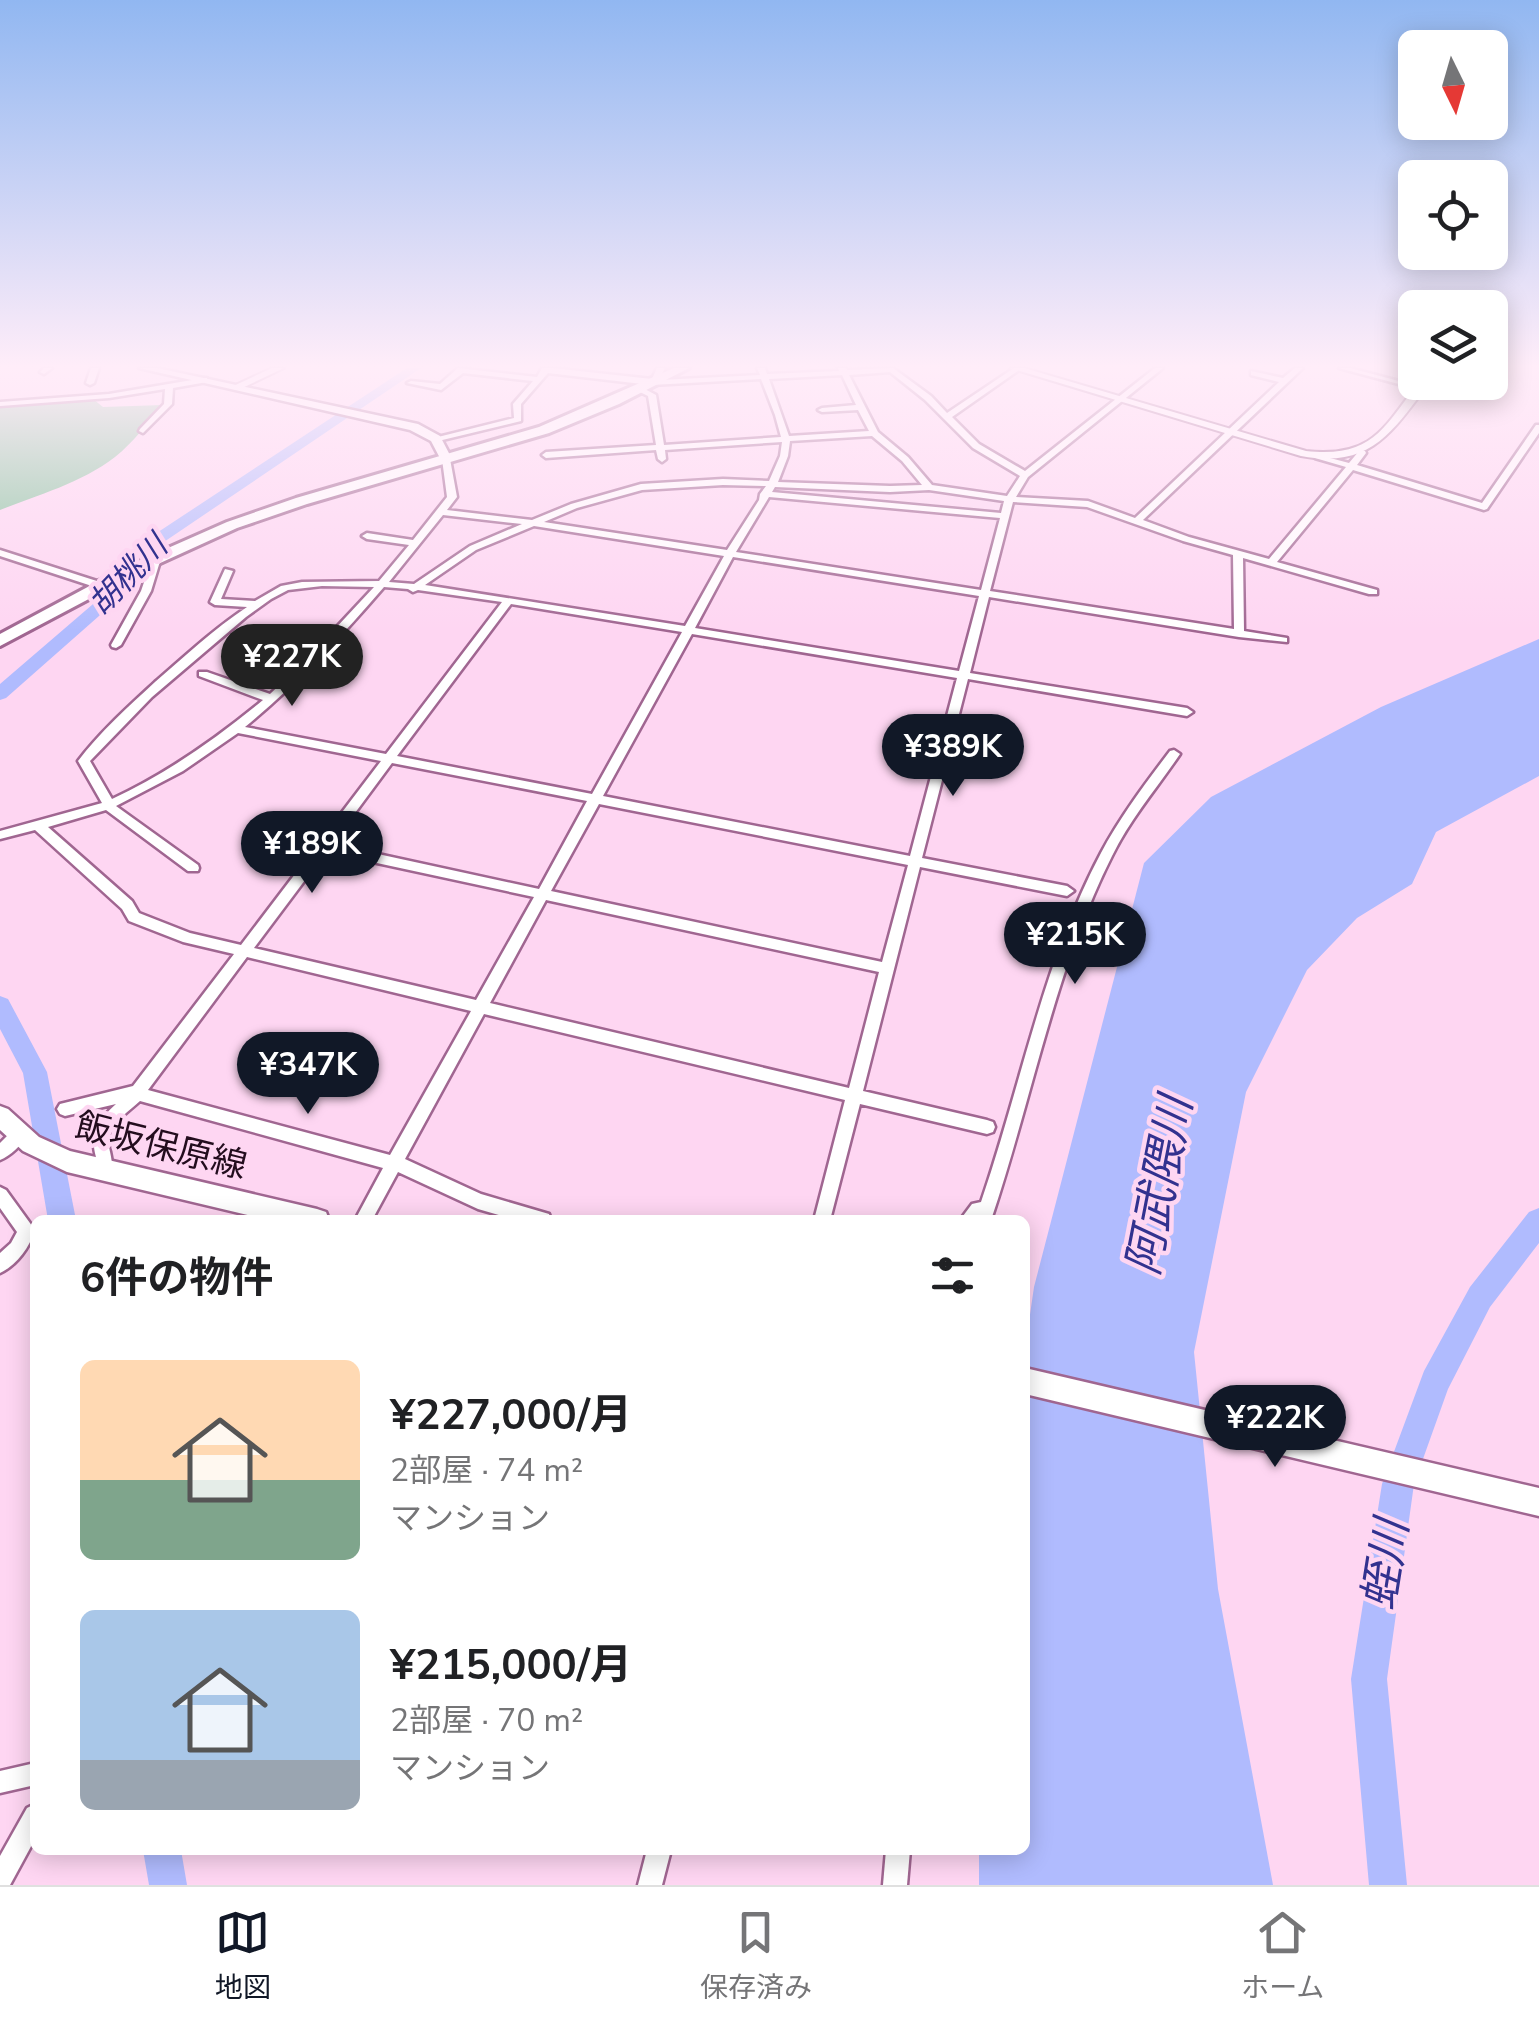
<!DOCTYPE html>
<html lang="ja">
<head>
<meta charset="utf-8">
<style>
	body { margin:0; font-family:"Nunito Sans","Noto Sans JP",sans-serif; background:#f2f2f2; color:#202124; height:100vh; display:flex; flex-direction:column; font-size:38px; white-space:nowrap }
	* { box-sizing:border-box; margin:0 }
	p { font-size:32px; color:#757577 }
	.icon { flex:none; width:55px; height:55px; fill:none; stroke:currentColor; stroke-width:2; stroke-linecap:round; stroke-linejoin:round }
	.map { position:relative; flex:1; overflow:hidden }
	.details { position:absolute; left:30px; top:1215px; width:1000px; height:640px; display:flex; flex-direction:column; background:#fff; border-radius:15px; box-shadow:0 5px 25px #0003 }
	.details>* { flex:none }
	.needle { width:65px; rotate:175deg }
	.fabs { position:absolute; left:1398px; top:30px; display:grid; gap:20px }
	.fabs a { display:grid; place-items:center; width:110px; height:110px; border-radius:15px; background:#fff; box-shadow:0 5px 25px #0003; font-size:50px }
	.price { position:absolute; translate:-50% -85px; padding:0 22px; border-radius:35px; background:#111827; color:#fff; font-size:32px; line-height:65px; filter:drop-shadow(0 2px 5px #0008) }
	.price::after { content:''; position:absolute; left:50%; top:60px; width:30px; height:22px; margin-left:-15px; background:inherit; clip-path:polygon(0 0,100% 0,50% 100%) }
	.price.selected { background:#222; color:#fff }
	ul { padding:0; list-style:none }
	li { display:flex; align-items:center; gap:30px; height:250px; padding:0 50px }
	li span { display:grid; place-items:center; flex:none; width:280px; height:200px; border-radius:15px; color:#555 }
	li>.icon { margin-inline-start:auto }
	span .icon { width:120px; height:120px; fill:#fffc; stroke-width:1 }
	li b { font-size:42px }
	h2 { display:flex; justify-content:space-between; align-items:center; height:120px; padding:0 50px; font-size:42px }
	.dock { display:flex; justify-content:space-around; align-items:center; height:140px; border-top:2px solid #e0e0e0; background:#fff; font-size:28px; color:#757577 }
	.dock a { display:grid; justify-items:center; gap:5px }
	.dock .selected { color:#111827 }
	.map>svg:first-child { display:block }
	.green { fill:#88c39f }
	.water { fill:#b0bbfe }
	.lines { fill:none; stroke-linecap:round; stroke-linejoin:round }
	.river { fill:#b0bbfe; fill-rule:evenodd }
	.minor-casing { stroke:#a06691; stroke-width:5 }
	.tertiary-casing { stroke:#a06691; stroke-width:4 }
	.secondary-casing { stroke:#a06691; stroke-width:5 }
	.primary-casing { stroke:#a06691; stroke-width:6 }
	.minor { fill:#fff; fill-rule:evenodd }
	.tertiary { fill:#fff; fill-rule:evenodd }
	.secondary { fill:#fff; fill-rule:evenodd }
	.primary { fill:#fff; fill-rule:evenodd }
	.labels { text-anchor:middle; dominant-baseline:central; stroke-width:9; stroke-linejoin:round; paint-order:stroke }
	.far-water-label { font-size:32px; font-style:italic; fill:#32328f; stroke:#fed6f2 }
	.street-label { font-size:35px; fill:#230d1e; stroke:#fed6f2 }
	.near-water-label { font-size:45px; font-style:italic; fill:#32328f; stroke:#fed6f2 }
</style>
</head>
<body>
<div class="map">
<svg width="1539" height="1885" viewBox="0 0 1539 1885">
	<rect width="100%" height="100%" fill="#fed6f2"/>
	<path class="green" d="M93,399L103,407L163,405C148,422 133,443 115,457C81,483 38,495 0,510V406Z"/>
	<polygon class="water" points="1539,639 1539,776 1436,832 1412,884 1357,918 1307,970 1246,1092 1194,1352 1218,1589 1273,1885 979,1885 979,1850 1025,1850 1025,1349 1034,1287 1144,863 1211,797 1381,707"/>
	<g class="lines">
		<g class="river">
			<polygon points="407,368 421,368 155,548 133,586 6,698 0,700 0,684 121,580 143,542"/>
			<polygon points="0,996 8,999 47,1072 76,1220 48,1220 23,1073 0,1029"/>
			<polygon points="1539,1208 1539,1243 1490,1307 1448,1389 1414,1484 1387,1679 1407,1885 1369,1885 1351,1679 1382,1484 1424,1371 1470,1287 1529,1212"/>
			<polygon points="143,1850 181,1850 187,1885 149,1885"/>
		</g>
		<g class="minor-casing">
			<g id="minor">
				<polygon points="44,368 52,368 44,374 40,372"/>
				<polygon points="91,368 99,368 94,383 90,385 86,383"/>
				<path d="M458,368L537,377L542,368H552L652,379L657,368H665L659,380L760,375L757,368H765L767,374L839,371L838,368H846L847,370L893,368L931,396L947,413L1014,368H1022L952,417L979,444L1025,471L1155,368H1163L1028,477L1016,497L1088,501L1135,518L1279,382L1251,375V371L1283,378L1295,368H1303L1143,520L1189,537L1269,559L1346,467L1315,458V454L1349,463L1359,451H1365L1366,453L1357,465L1482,503L1536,425H1539V433L1487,509L1484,510L1353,470L1277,562L1377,590V594H1369L1243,558L1244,631L1287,638V642L1239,637L989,597L970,673L1187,708L1193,712L1187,716L968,679L922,858L1067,886L1074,891L1067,896L920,867L863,1091L987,1120L993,1122L995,1127L993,1132L987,1134L860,1104L830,1220H814L845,1100L484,1014L405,1159L481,1194L549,1214L551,1220H516L478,1209L398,1172L372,1220H355L383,1168L140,1101C130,1110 114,1121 110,1134C105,1150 117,1159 109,1176L103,1178L97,1176L95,1171C99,1161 95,1157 94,1147C91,1128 103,1116 116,1104L65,1116L60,1114L57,1109L60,1104L133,1086L234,954L183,942L129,921L122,909L35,830L0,839V831L102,803L78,761C100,732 128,707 155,682C185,656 214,629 247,607L215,605L210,602L225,569L233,571L221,599L255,601L281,586L302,582L379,581L409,545L367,539L362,536L367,533L413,540L447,497L442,459L446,456L450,459L457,497L447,510L532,520L571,504L641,484L723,479L769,481L780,456L782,442L665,450L666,459L662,462L658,459L656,450L546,458L542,455L546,452L656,445L648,396L638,391V387H641L656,395L664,445L781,437L775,415L761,379L651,385L548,373L521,404V421L434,442V438L514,418L513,404L533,381L463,373L441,390L407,383L411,381L440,384ZM890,372L925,400L973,448L1020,476L1007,496L932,485L908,457L878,432L849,375ZM842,375L856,405L822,408L818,410L822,412L858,410L869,431L789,436L769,379ZM872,436L902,461L922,485L890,486L778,482L788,456L790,441ZM723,485L766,486L760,494L759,500L727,550L544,522L577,508L642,490ZM775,487L890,492L929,490L1004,501L1001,513L772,492ZM769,497L1000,518L981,590L736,552ZM1013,502L1087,507L1183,541L1233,555L1234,629L990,591ZM443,515L522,524L470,546L414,584L389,582ZM534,526L724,556L685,626L425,585L476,550ZM733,557L979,596L959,671L695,628ZM322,586L374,587L304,662L270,694L207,672H199V676L263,700C217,738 168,773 112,799L90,761L152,697L246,617L271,599L288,590ZM384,587L408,589L413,592L418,590L502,602L386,754L245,727C296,685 341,637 384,587ZM511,604L682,632L592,794L397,756ZM692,634L957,678L910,856L603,796ZM238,733L381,761L241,945L190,933L139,913L132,901L48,827L106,810L188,871H198L199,868L198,865L116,806L183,771ZM392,763L587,801L539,889L332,844ZM599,804L908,865L882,962L551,891ZM326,852L534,897L476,1000L254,948ZM546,900L879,972L849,1088L490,1003ZM247,957L471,1011L390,1155L148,1090Z"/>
				<polygon points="1339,368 1350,368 1425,388 1421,390"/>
				<polygon points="204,378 207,378 207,382 173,388 172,404 143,433 139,431 140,429 164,404 165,389 109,398 0,406 0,402 109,394"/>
				<polygon points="0,550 103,583 104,585 95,587 0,556"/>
				<polygon points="153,556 161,558 151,591 121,645 116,648 112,647 111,645 141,591"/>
				<path d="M1174,750L1180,754C1157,788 1130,819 1112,856C1054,971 1032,1099 991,1220H960L972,1204L981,1202C1021,1086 1043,962 1101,853C1120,817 1145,784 1170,751Z"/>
				<path d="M19,1128L25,1130L27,1135C22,1145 10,1156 0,1160V1143L13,1130Z"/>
				<path d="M0,1187L6,1190L35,1230C29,1248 17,1265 0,1273V1253L11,1243L17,1232L0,1208Z"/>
				<polygon points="35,1763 35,1785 0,1793 0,1771"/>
				<polygon points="35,1804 35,1839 10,1885 0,1885 0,1856 27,1808"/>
				<polygon points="647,1850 671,1850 662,1885 638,1885"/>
				<polygon points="886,1850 910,1850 907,1885 883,1885"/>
			</g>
		</g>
		<g class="tertiary-casing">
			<g id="tertiary">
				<polygon points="272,368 284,368 238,390 229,388"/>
				<path d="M1010,368H1024L1306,451C1372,458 1383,429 1419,382H1430C1392,432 1371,469 1301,456Z"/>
			</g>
		</g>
		<g class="secondary-casing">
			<g id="secondary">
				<polygon points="139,368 157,368 418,424 440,436 452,459 442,462 431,441 410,430"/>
				<polygon points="0,1106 8,1109 39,1137 70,1151 317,1209 326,1212 329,1220 269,1220 67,1172 23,1151 0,1130"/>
				<polygon points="1025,1368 1539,1488 1539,1516 1025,1394"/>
			</g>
		</g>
		<g class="primary-casing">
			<polygon id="primary" points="674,368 689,368 619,404 549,433 307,504 237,528 136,574 0,646 0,634 125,567 227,522 296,498 539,427"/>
		</g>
		<use href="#minor" class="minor"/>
		<use href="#tertiary" class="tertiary"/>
		<use href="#secondary" class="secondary"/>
		<use href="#primary" class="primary"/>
	</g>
	<linearGradient id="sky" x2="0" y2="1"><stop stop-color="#91b7f1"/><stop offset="0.58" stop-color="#ffedf9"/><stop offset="1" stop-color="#ffedf9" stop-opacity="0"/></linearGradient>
	<rect width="1539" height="631" fill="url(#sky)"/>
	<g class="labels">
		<g class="far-water-label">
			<text transform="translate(128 575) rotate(-46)">胡桃川</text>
		</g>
		<g class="street-label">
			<text transform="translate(161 1146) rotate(14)">飯坂保原線</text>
		</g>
		<g class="near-water-label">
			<text transform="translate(1160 1186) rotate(-79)">阿武隈川</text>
			<text transform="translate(1386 1565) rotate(-81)">蛭川</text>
		</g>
	</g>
</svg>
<div class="fabs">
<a><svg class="needle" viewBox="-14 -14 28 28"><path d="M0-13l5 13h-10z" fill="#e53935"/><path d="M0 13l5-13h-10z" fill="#757577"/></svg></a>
<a><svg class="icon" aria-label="locate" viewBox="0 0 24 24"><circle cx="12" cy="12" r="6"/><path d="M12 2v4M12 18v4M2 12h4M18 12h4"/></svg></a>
<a><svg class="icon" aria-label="layers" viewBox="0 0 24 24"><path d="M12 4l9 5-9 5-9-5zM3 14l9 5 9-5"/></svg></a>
</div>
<b class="price selected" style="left:292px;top:709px">¥227K</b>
<b class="price" style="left:953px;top:799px">¥389K</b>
<b class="price" style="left:312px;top:896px">¥189K</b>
<b class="price" style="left:1075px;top:987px">¥215K</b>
<b class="price" style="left:308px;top:1117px">¥347K</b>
<b class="price" style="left:1275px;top:1470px">¥222K</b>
<section class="details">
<h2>6件の物件<svg class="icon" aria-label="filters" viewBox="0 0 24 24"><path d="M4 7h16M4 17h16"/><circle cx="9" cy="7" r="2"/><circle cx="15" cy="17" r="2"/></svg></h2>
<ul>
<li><span style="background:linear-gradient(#ffd9b3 60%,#7fa58c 0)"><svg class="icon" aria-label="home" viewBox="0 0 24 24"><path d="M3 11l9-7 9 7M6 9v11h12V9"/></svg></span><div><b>¥227,000/月</b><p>2部屋 · 74 m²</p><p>マンション</p></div></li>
<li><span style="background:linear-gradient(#a9c7e8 75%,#9aa5b1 0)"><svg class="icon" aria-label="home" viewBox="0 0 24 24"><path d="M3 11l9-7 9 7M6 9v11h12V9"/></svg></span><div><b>¥215,000/月</b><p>2部屋 · 70 m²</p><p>マンション</p></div></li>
</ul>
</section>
</div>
<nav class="dock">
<a class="selected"><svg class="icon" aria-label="map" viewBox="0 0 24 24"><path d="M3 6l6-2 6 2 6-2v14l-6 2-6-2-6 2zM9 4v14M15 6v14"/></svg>地図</a>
<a><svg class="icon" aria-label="saved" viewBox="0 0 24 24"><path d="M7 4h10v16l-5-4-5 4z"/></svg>保存済み</a>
<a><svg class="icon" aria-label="home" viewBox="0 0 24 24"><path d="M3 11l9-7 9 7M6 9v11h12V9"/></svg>ホーム</a>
</nav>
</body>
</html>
